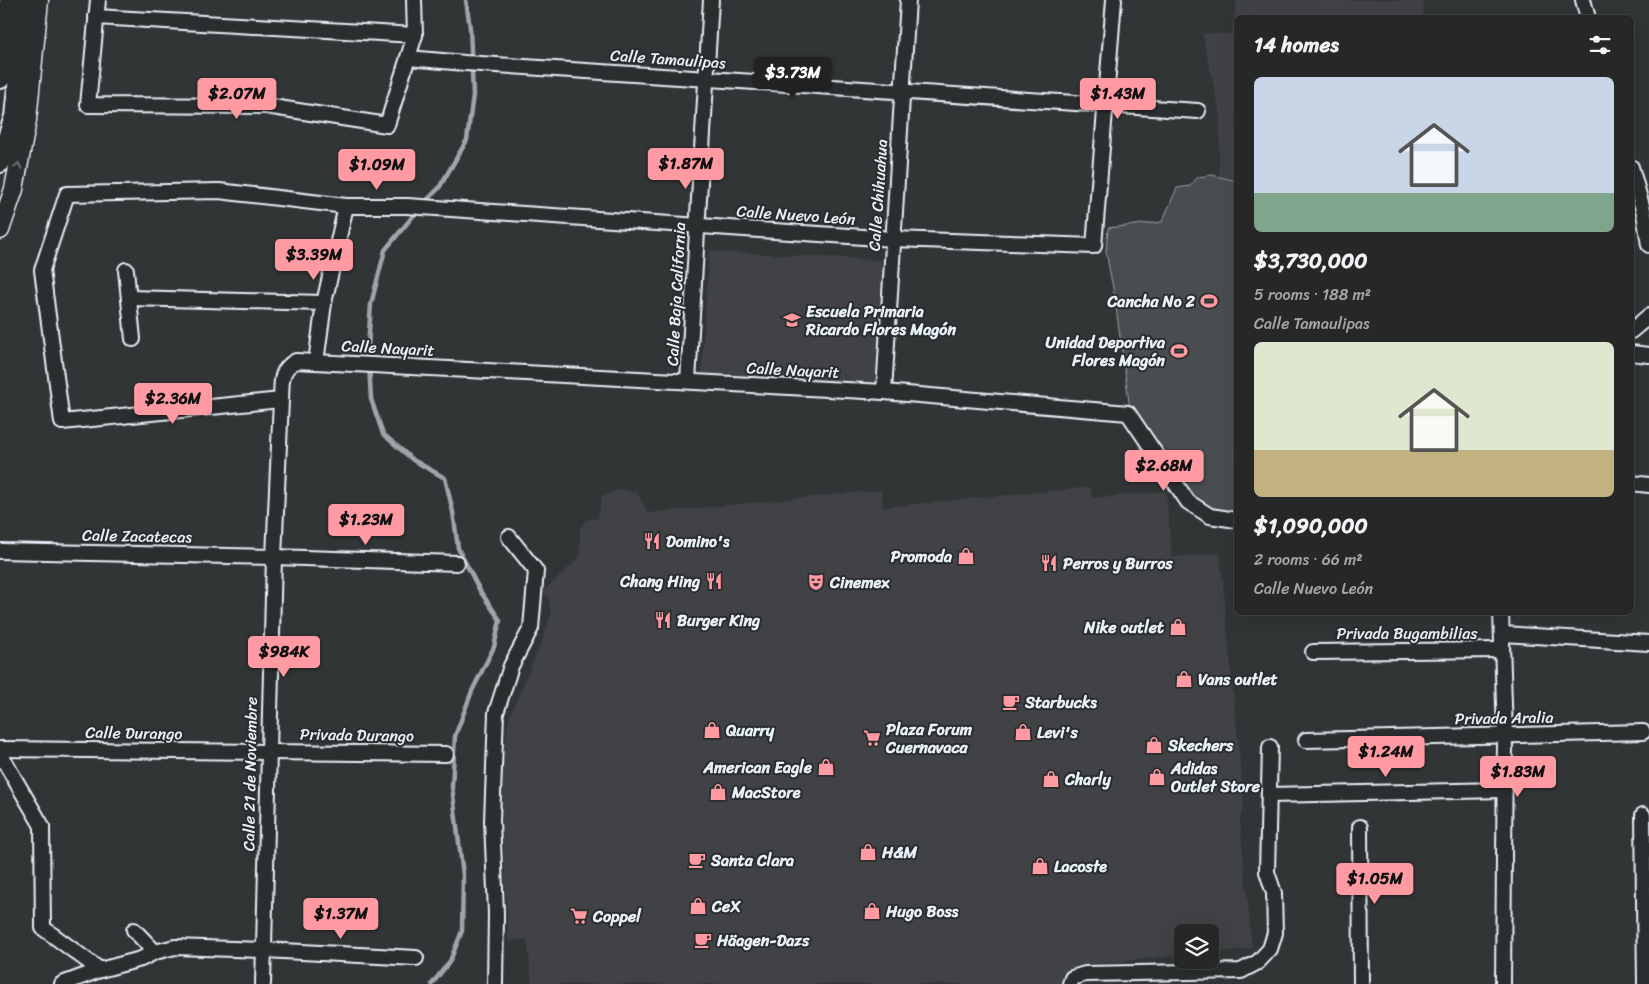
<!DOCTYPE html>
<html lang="en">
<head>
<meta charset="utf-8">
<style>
	body { margin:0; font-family:Sriracha,sans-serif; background:#2e3030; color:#f1f3f6; height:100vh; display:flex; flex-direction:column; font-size:19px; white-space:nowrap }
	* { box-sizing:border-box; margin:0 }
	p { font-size:16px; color:#a4a6a8 }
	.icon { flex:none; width:28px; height:28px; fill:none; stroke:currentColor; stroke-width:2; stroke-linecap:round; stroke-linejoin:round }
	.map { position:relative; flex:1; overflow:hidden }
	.panel { position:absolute; left:1234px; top:15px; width:400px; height:600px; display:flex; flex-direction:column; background:#262828; border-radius:8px; box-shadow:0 5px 20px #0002,0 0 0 1px #424445 }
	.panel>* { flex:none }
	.tools { position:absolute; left:1174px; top:924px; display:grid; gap:10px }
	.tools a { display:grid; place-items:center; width:45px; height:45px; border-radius:8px; background:#262828; box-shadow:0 5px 20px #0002,0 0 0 1px #424445; font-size:25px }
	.price { position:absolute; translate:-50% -42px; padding:0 11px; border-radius:5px; background:#ff9aa2; color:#111; font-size:16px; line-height:32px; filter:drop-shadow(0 1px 2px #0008) }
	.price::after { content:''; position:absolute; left:50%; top:30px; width:15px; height:11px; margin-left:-8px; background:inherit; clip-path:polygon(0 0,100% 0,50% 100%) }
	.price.on { background:#222; color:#fff }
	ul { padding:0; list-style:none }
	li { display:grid; align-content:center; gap:10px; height:265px; padding:0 20px }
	li span { display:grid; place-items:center; height:155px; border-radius:8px; color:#555 }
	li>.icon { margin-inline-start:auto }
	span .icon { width:90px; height:90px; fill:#fffc; stroke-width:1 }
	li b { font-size:21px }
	h2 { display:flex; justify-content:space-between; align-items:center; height:60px; padding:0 20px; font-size:21px }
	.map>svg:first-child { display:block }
	.built { fill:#3f4244 }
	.green { fill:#494d4f; stroke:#989fa4 }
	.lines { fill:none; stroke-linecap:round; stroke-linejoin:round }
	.stream { stroke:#9fa5aa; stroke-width:4.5 }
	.minor-casing { stroke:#e8f1f8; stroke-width:18 }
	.major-casing { stroke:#e8f1f8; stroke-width:21 }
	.highway-casing { stroke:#e8f1f8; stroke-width:24 }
	.minor { stroke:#2a2d2e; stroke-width:14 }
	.major { stroke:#2a2d2e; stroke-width:18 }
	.highway { stroke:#2a2d2e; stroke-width:20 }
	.oneway { stroke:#6c7275 }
	.labels { text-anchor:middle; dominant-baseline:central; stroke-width:4; stroke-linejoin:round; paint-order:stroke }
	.street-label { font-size:16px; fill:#e8f1f8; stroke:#2a2d2e }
	.poi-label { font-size:16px; font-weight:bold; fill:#e8f1f8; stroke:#2a2d2e; text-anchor:start }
</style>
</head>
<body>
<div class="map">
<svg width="1649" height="984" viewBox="0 0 1649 984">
	<rect width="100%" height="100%" fill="#323536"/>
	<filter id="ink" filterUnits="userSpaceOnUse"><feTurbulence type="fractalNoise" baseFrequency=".02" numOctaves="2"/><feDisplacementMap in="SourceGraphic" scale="10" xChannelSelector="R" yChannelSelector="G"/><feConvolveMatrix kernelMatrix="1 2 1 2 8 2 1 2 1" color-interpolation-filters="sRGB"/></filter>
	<g filter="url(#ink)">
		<g class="built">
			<polygon points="1237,0 1393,0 1424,2 1423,17 1236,18 1236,181 1219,177 1220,113 1202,33 1232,34"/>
			<polygon points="709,251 882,260 875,390 701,380"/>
			<polygon points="1091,487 1092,498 1166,491 1172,557 1220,553 1244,803 1240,820 1252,948 1210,953 1210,932 1182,932 1182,955 1080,966 1081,984 532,984 527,939 508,941 502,822 503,757 509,718 541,643 551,614 549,598 542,592 580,557 580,530 585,520 598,518 602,496 619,489 637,493 648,513 881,490 883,507"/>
		</g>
		<polygon class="green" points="1212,175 1236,181 1236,516 1210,512 1193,502 1130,409 1114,293 1106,252 1108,228 1162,222 1177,188 1190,186 1198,177"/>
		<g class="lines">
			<g class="stream">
				<polyline points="423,204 439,188 467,140 473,95 470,28 466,0"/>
				<polyline points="418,210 385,250 371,304 368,347 371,399 383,434 413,460 445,478 453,512 458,548 480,591 500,620 494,647 472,691 455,736 452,787 463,875 462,931 450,961 432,984"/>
			</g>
			<g class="minor-casing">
				<g id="minor">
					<polyline points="98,0 88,105 266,106 387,125 415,35 414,0"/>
					<polyline points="1583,0 1588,18"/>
					<polyline points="96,17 415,35"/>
					<polyline points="408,58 465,63 1198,111"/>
					<polyline points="1631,167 1644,213 1649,245"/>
					<polyline points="126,270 133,339"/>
					<polyline points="129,298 324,303"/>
					<polyline points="1631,331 1649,316"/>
					<polyline points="1631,353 1649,355"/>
					<polyline points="316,362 324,303 346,206"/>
					<polyline points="688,381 711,0"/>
					<polyline points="884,392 908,0"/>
					<polyline points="281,400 62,422 42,270 67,194 219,191 346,206 407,206 893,239 1094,246 1114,0"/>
					<polyline points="1631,483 1649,485"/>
					<polyline points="0,551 274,557 457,563"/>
					<polyline points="1501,612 1505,735 1503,984"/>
					<polyline points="1502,634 1649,643"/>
					<polyline points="1313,652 1501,650"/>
					<polyline points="1306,740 1643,732"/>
					<polyline points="0,749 446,754"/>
					<polyline points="0,754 42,826 43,928 100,970"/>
					<polyline points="1269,795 1503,790"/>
					<polyline points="1643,815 1645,984"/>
					<polyline points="1360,827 1361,984"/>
					<polyline points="134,930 155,952"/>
					<polyline points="62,984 100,970 141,959 155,952 175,947 264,950 416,958"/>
					<path d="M263,984L274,557L281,400C282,383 279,370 296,361L884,392L1128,413L1188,502L1210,516L1236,520"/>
					<polyline points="495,984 496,913 492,821 496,713 511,666 531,628 536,571 509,537"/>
					<polyline points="1070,984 1072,978 1085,974 1241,971 1258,962 1270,949 1275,933 1274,893 1267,872 1270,747"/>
				</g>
			</g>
			<g class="major-casing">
				<polyline id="major" points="0,230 14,189 27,120 39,0"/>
			</g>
			<g class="highway-casing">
				<g id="highway">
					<polyline points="0,78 10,0"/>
					<polyline points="0,162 15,117 27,0"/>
				</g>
			</g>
			<use href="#minor" class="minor"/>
			<use href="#major" class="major"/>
			<use href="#highway" class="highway"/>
		</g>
		<defs><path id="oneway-chevron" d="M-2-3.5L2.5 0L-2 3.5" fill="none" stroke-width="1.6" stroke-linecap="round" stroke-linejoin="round" transform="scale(1.25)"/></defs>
		<use class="oneway" href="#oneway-chevron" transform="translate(18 166) rotate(-79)"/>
	</g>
	<defs>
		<g id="stadium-bare" transform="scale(1.35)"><path d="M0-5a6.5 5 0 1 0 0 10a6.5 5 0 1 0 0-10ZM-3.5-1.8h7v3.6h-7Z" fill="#ff9aa2" stroke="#2a2d2e" stroke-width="2.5" paint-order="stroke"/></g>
		<g id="school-bare" transform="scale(1.35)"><path d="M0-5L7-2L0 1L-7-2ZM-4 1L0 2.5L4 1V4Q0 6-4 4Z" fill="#ff9aa2" stroke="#2a2d2e" stroke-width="2.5" paint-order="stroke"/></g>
		<g id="restaurant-bare" transform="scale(1.35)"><path d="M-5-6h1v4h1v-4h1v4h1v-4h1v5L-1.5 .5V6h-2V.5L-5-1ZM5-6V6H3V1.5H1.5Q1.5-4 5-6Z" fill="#ff9aa2" stroke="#2a2d2e" stroke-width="2.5" paint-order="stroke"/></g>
		<g id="shop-bare" transform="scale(1.35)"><path d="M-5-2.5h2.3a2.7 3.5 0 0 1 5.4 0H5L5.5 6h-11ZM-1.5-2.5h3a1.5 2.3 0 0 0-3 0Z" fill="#ff9aa2" stroke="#2a2d2e" stroke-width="2.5" paint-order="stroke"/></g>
		<g id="theatre-bare" transform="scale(1.35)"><path d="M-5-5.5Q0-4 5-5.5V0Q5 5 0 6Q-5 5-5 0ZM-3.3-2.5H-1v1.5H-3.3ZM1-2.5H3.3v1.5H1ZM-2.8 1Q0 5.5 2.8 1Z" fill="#ff9aa2" stroke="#2a2d2e" stroke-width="2.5" paint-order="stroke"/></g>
		<g id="cafe-bare" transform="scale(1.35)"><path d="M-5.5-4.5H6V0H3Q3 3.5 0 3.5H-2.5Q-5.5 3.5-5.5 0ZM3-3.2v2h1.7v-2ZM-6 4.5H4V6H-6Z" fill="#ff9aa2" stroke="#2a2d2e" stroke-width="2.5" paint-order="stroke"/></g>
		<g id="supermarket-bare" transform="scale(1.35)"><path d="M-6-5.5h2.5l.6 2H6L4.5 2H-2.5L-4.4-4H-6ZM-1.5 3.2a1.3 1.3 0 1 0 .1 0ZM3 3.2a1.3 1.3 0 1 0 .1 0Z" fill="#ff9aa2" stroke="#2a2d2e" stroke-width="2.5" paint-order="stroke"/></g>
	</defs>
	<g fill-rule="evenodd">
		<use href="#stadium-bare" x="1209" y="301"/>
		<use href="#school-bare" x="792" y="320"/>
		<use href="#stadium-bare" x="1179" y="351"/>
		<use href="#restaurant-bare" x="652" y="541"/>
		<use href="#shop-bare" x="966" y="556"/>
		<use href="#restaurant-bare" x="1049" y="563"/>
		<use href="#restaurant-bare" x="714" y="581"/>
		<use href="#theatre-bare" x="816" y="582"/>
		<use href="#restaurant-bare" x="663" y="620"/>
		<use href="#shop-bare" x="1178" y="627"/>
		<use href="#shop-bare" x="1184" y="679"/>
		<use href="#cafe-bare" x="1011" y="702"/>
		<use href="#shop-bare" x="712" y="730"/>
		<use href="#shop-bare" x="1023" y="732"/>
		<use href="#supermarket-bare" x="872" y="738"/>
		<use href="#shop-bare" x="1154" y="745"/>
		<use href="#shop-bare" x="826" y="767"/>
		<use href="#shop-bare" x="1157" y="777"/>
		<use href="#shop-bare" x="1051" y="779"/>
		<use href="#shop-bare" x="718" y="792"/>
		<use href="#shop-bare" x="868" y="852"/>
		<use href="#cafe-bare" x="697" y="860"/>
		<use href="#shop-bare" x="1040" y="866"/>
		<use href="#shop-bare" x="698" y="906"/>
		<use href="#shop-bare" x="872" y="911"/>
		<use href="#supermarket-bare" x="579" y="916"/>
		<use href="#cafe-bare" x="703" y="940"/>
	</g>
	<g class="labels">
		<g class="street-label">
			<text transform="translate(668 59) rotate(4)">Calle Tamaulipas</text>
			<text transform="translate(878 195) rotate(-86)">Calle Chihuahua</text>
			<text transform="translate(796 215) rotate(4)">Calle Nuevo León</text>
			<text transform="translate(676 294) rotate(-87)">Calle Baja California</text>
			<text transform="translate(388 348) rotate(3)">Calle Nayarit</text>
			<text transform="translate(793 370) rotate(3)">Calle Nayarit</text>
			<text transform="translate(137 536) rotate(1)">Calle Zacatecas</text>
			<text x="1407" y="633">Privada Bugambilias</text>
			<text transform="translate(1504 718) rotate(-1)">Privada Aralia</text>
			<text transform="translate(134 733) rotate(1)">Calle Durango</text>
			<text transform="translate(357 735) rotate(1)">Privada Durango</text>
			<text transform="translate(250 774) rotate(-89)">Calle 21 de Noviembre</text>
		</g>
		<g class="poi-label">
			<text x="1195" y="301" text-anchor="end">Cancha No 2</text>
			<text x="806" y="311">Escuela Primaria<tspan x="806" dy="18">Ricardo Flores Magón</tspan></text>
			<text x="1165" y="342" text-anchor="end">Unidad Deportiva<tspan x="1165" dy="18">Flores Magón</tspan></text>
			<text x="666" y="541">Domino's</text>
			<text x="952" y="556" text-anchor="end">Promoda</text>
			<text x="1063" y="563">Perros y Burros</text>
			<text x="700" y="581" text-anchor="end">Chang Hing</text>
			<text x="830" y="582">Cinemex</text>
			<text x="677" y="620">Burger King</text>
			<text x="1164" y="627" text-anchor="end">Nike outlet</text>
			<text x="1198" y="679">Vans outlet</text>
			<text x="1025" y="702">Starbucks</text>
			<text x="886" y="729">Plaza Forum<tspan x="886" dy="18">Cuernavaca</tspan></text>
			<text x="726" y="730">Quarry</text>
			<text x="1037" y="732">Levi's</text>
			<text x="1168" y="745">Skechers</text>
			<text x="812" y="767" text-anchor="end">American Eagle</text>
			<text x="1171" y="768">Adidas<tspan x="1171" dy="18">Outlet Store</tspan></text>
			<text x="1065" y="779">Charly</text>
			<text x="732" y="792">MacStore</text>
			<text x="882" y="852">H&amp;M</text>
			<text x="711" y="860">Santa Clara</text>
			<text x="1054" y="866">Lacoste</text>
			<text x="712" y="906">CeX</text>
			<text x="886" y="911">Hugo Boss</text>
			<text x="593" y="916">Coppel</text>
			<text x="717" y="940">Häagen-Dazs</text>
		</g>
	</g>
</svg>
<div class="tools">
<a><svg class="icon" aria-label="layers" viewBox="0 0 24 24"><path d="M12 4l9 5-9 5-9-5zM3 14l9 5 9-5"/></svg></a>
</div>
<b class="price on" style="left:793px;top:99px">$3.73M</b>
<b class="price" style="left:237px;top:120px">$2.07M</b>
<b class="price" style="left:1118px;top:120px">$1.43M</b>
<b class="price" style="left:686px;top:190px">$1.87M</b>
<b class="price" style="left:377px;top:191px">$1.09M</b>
<b class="price" style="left:314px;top:281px">$3.39M</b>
<b class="price" style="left:173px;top:425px">$2.36M</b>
<b class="price" style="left:1164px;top:492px">$2.68M</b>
<b class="price" style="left:366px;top:546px">$1.23M</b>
<b class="price" style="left:284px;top:678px">$984K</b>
<b class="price" style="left:1386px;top:778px">$1.24M</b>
<b class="price" style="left:1518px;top:798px">$1.83M</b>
<b class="price" style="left:1375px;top:905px">$1.05M</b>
<b class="price" style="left:341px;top:940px">$1.37M</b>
<section class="panel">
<h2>14 homes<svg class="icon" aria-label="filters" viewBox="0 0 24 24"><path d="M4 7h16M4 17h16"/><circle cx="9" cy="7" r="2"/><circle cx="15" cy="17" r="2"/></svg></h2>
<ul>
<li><span style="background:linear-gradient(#c9d6e8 75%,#7fa58c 0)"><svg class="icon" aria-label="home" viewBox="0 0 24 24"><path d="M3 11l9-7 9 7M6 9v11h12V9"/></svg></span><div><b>$3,730,000</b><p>5 rooms · 188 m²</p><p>Calle Tamaulipas</p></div></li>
<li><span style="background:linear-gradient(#dfe7d0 70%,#c2b280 0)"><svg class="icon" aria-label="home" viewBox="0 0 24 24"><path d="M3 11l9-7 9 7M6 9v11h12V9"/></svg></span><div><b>$1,090,000</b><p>2 rooms · 66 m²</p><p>Calle Nuevo León</p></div></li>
</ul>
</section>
</div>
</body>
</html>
